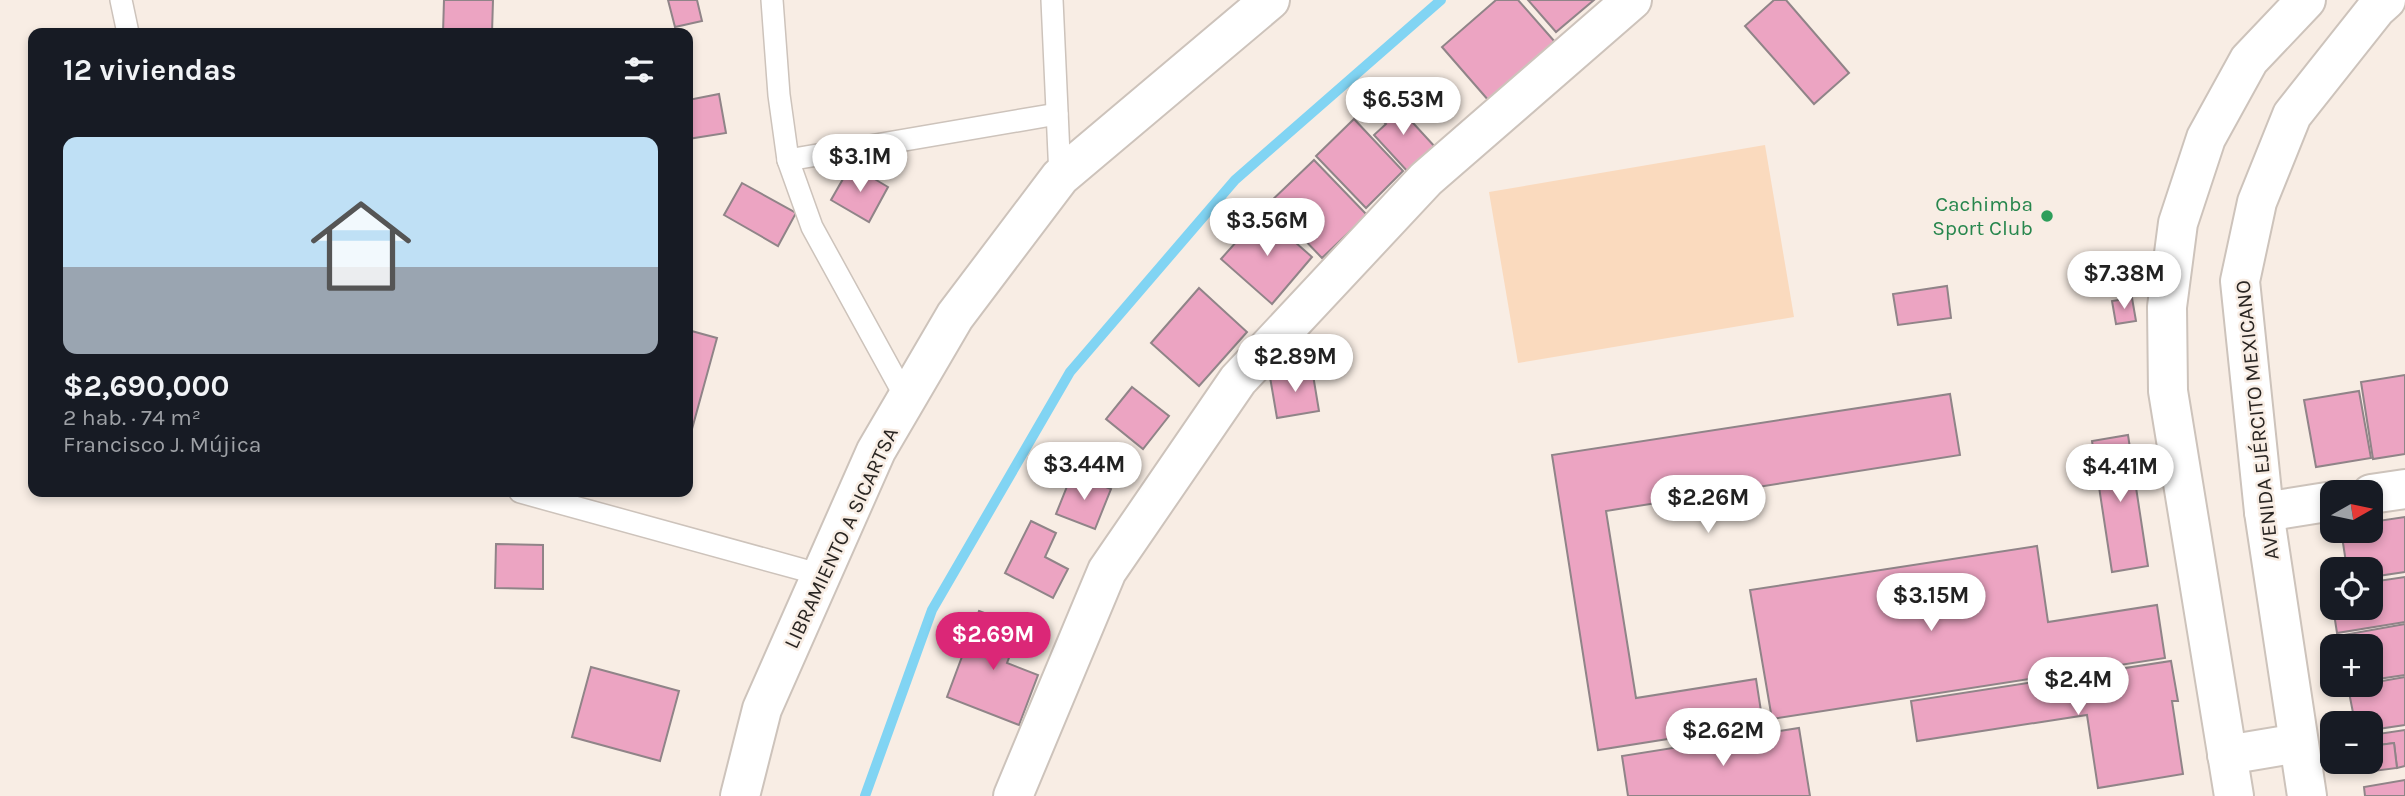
<!DOCTYPE html>
<html lang="es">
<head>
<meta charset="utf-8">
<style>
	body { margin:0; font-family:Karla,sans-serif; background:#242831; color:#f1f3f6; height:100vh; display:flex; flex-direction:column; font-size:26px; white-space:nowrap }
	* { box-sizing:border-box; margin:0 }
	p { font-size:23px; color:#9ea1a6 }
	.icon { flex:none; width:38px; height:38px; fill:none; stroke:currentColor; stroke-width:2; stroke-linecap:round; stroke-linejoin:round }
	.map { position:relative; flex:1; overflow:hidden }
	.side { position:absolute; left:28px; top:28px; width:665px; height:469px; display:flex; flex-direction:column; background:#171b24; border-radius:14px; box-shadow:0 4px 10px #0003 }
	.side>* { flex:none }
	.needle { width:46px; rotate:81deg }
	.buttons { position:absolute; left:2320px; top:480px; display:grid; gap:14px }
	.buttons a { display:grid; place-items:center; width:63px; height:63px; border-radius:14px; background:#171b24; box-shadow:0 4px 10px #0003; font-size:35px }
	.price { position:absolute; translate:-50% -60px; padding:0 16px; border-radius:24px; background:#fff; color:#222; font-size:23px; line-height:46px; filter:drop-shadow(0 2px 4px #0008) }
	.price::after { content:''; position:absolute; left:50%; top:42px; width:21px; height:16px; margin-left:-10px; background:inherit; clip-path:polygon(0 0,100% 0,50% 100%) }
	.price.active { background:#db2777; color:#fff }
	ul { padding:0; list-style:none }
	li { display:grid; align-content:center; gap:14px; height:371px; padding:0 35px }
	li+li { border-top:2px solid #363941 }
	li span { display:grid; place-items:center; height:217px; border-radius:14px; color:#555 }
	li>.icon { margin-inline-start:auto }
	span .icon { width:126px; height:126px; fill:#fffc; stroke-width:1 }
	li b { font-size:30px }
	h2 { display:flex; justify-content:space-between; align-items:center; height:84px; padding:0 35px; font-size:30px }
	.map>svg:first-child { display:block }
	.green { fill:#fadabe }
	.lines { fill:none; stroke-linecap:round; stroke-linejoin:round }
	.stream { stroke:#81d4f3; stroke-width:10 }
	.building { fill:#eca4c2; stroke:#908488; stroke-width:2 }
	.service-casing { stroke:#cdc3bb; stroke-width:24 }
	.minor-casing { stroke:#cdc3bb; stroke-width:42 }
	.tertiary-casing { stroke:#cdc3bb; stroke-width:42 }
	.secondary-casing { stroke:#cdc3bb; stroke-width:42 }
	.service { stroke:#fff; stroke-width:21 }
	.minor { stroke:#fff; stroke-width:38 }
	.tertiary { stroke:#fff; stroke-width:38 }
	.secondary { stroke:#fff; stroke-width:38 }
	.leisure-dot { fill:#2e9e5b; stroke:#f8ede4; stroke-width:2.5 }
	.labels { text-anchor:middle; dominant-baseline:central; stroke-width:5; stroke-linejoin:round; paint-order:stroke }
	.leisure-label { font-size:21px; fill:#27864d; stroke:#f8ede4; text-anchor:end }
	.street-label { font-size:21px; fill:#292522; stroke:#f8ede4 }
</style>
</head>
<body>
<div class="map">
<svg width="2405" height="796" viewBox="0 0 2405 796">
	<rect width="100%" height="100%" fill="#f8ede4"/>
	<polygon class="green" points="1765,145 1794,317 1518,363 1489,192"/>
	<g class="lines">
		<polyline class="stream" points="865,796 932,610 1070,372 1235,180 1441,0"/>
	</g>
	<g class="building">
		<polygon points="444,0 493,0 492,33 443,33"/>
		<polygon points="668,0 697,0 702,21 675,27"/>
		<polygon points="1496,0 1518,0 1555,42 1489,101 1442,47"/>
		<polygon points="1528,0 1594,0 1556,32"/>
		<polygon points="1774,0 1786,0 1849,73 1814,104 1745,26"/>
		<polygon points="719,94 726,133 688,139 688,100"/>
		<polygon points="1391,99 1436,148 1409,173 1374,135 1386,124 1376,114"/>
		<polygon points="1354,119 1403,171 1366,208 1316,156"/>
		<polygon points="1314,160 1367,215 1322,258 1269,203"/>
		<polygon points="851,165 888,187 869,222 831,200"/>
		<polygon points="742,183 796,213 778,246 724,215"/>
		<polygon points="1262,213 1312,257 1272,304 1221,259"/>
		<polygon points="1947,286 1951,318 1898,325 1893,294"/>
		<polygon points="1199,288 1247,332 1199,386 1151,343"/>
		<polygon points="2132,298 2136,321 2116,324 2112,301"/>
		<polygon points="688,330 717,338 692,429 688,428"/>
		<polygon points="1312,369 1319,411 1277,418 1270,377"/>
		<polygon points="2405,375 2405,454 2373,459 2361,382"/>
		<polygon points="1132,387 1169,416 1143,449 1106,419"/>
		<polygon points="2359,391 2371,458 2316,467 2304,400"/>
		<polygon points="1950,394 1960,455 1606,511 1636,698 1756,679 1763,724 1598,750 1552,455"/>
		<polygon points="2128,435 2148,566 2112,572 2092,441"/>
		<polygon points="1072,474 1111,489 1095,529 1056,514"/>
		<polygon points="2405,517 2405,572 2371,577 2371,569 2347,569 2341,530 2371,530 2371,522"/>
		<polygon points="1031,521 1056,533 1045,557 1068,569 1053,598 1005,573"/>
		<polygon points="496,544 543,545 543,589 495,588"/>
		<polygon points="2037,546 2048,622 2157,605 2165,658 1772,719 1750,590"/>
		<polygon points="2405,577 2405,622 2337,633 2333,607 2371,607 2371,582"/>
		<polygon points="979,611 1021,627 1007,663 1038,675 1019,725 947,697"/>
		<polygon points="2405,624 2405,675 2371,680 2371,646 2340,646 2338,636"/>
		<polygon points="2171,661 2178,701 2172,701 2183,774 2098,788 2087,715 1917,741 1911,701"/>
		<polygon points="591,667 679,691 660,761 572,737"/>
		<polygon points="2405,677 2405,725 2371,730 2371,723 2355,723 2348,687"/>
		<polygon points="1799,728 1810,796 1628,796 1622,756"/>
		<polygon points="2405,730 2405,766 2397,768 2394,743 2371,746 2371,735"/>
		<polygon points="2394,743 2397,768 2366,772 2364,761 2371,761 2371,746"/>
		<polygon points="2405,780 2405,796 2365,796 2364,787"/>
	</g>
	<g class="lines">
		<g class="service-casing">
			<g id="service">
				<polyline points="121,0 128,33"/>
				<polyline points="772,0 779,95 788,160 812,227 907,400"/>
				<polyline points="1052,0 1060,177"/>
				<polyline points="788,160 1057,114"/>
				<polyline points="520,492 822,575"/>
			</g>
		</g>
		<g class="minor-casing">
			<g id="minor">
				<polyline points="2371,494 2405,489"/>
				<polyline points="2264,512 2333,501"/>
				<polyline points="1013,796 1107,571 1238,380 1426,179 1632,0"/>
			</g>
		</g>
		<g class="tertiary-casing">
			<g id="tertiary">
				<polyline points="2227,755 2298,743"/>
				<polyline points="2234,796 2168,391 2167,307 2178,223 2206,138 2249,60 2306,0"/>
				<polyline points="2307,796 2264,512 2240,281 2257,202 2292,115 2376,9 2386,0"/>
			</g>
		</g>
		<g class="secondary-casing">
			<polyline id="secondary" points="740,796 762,709 876,451 955,316 1060,177 1270,0"/>
		</g>
		<use href="#service" class="service"/>
		<use href="#minor" class="minor"/>
		<use href="#tertiary" class="tertiary"/>
		<use href="#secondary" class="secondary"/>
	</g>
	<circle class="leisure-dot" cx="2047" cy="216" r="7"/>
	<g class="labels">
		<g class="leisure-label">
			<text x="2033" y="204">Cachimba<tspan x="2033" dy="24">Sport Club</tspan></text>
		</g>
		<g class="street-label">
			<text transform="translate(2257 420) rotate(-96)">AVENIDA EJÉRCITO MEXICANO</text>
			<text transform="translate(841 538) rotate(-65)">LIBRAMIENTO A SICARTSA</text>
		</g>
	</g>
</svg>
<div class="buttons">
<a><svg class="needle" viewBox="-14 -14 28 28"><path d="M0-13l5 13h-10z" fill="#e53935"/><path d="M0 13l5-13h-10z" fill="#9ea1a6"/></svg></a>
<a><svg class="icon" aria-label="locate" viewBox="0 0 24 24"><circle cx="12" cy="12" r="6"/><path d="M12 2v4M12 18v4M2 12h4M18 12h4"/></svg></a>
<a>+</a>
<a>−</a>
</div>
<b class="price" style="left:1403px;top:137px">$6.53M</b>
<b class="price" style="left:860px;top:194px">$3.1M</b>
<b class="price" style="left:1267px;top:258px">$3.56M</b>
<b class="price" style="left:2124px;top:311px">$7.38M</b>
<b class="price" style="left:1295px;top:394px">$2.89M</b>
<b class="price" style="left:1084px;top:502px">$3.44M</b>
<b class="price" style="left:2120px;top:504px">$4.41M</b>
<b class="price" style="left:1708px;top:535px">$2.26M</b>
<b class="price" style="left:1931px;top:633px">$3.15M</b>
<b class="price active" style="left:993px;top:672px">$2.69M</b>
<b class="price" style="left:2078px;top:717px">$2.4M</b>
<b class="price" style="left:1723px;top:768px">$2.62M</b>
<section class="side">
<h2>12 viviendas<svg class="icon" aria-label="filters" viewBox="0 0 24 24"><path d="M4 7h16M4 17h16"/><circle cx="9" cy="7" r="2"/><circle cx="15" cy="17" r="2"/></svg></h2>
<ul>
<li><span style="background:linear-gradient(#bfe0f5 60%,#9aa5b1 0)"><svg class="icon" aria-label="home" viewBox="0 0 24 24"><path d="M3 11l9-7 9 7M6 9v11h12V9"/></svg></span><div><b>$2,690,000</b><p>2 hab. · 74 m²</p><p>Francisco J. Mújica</p></div></li>
</ul>
</section>
</div>
</body>
</html>
